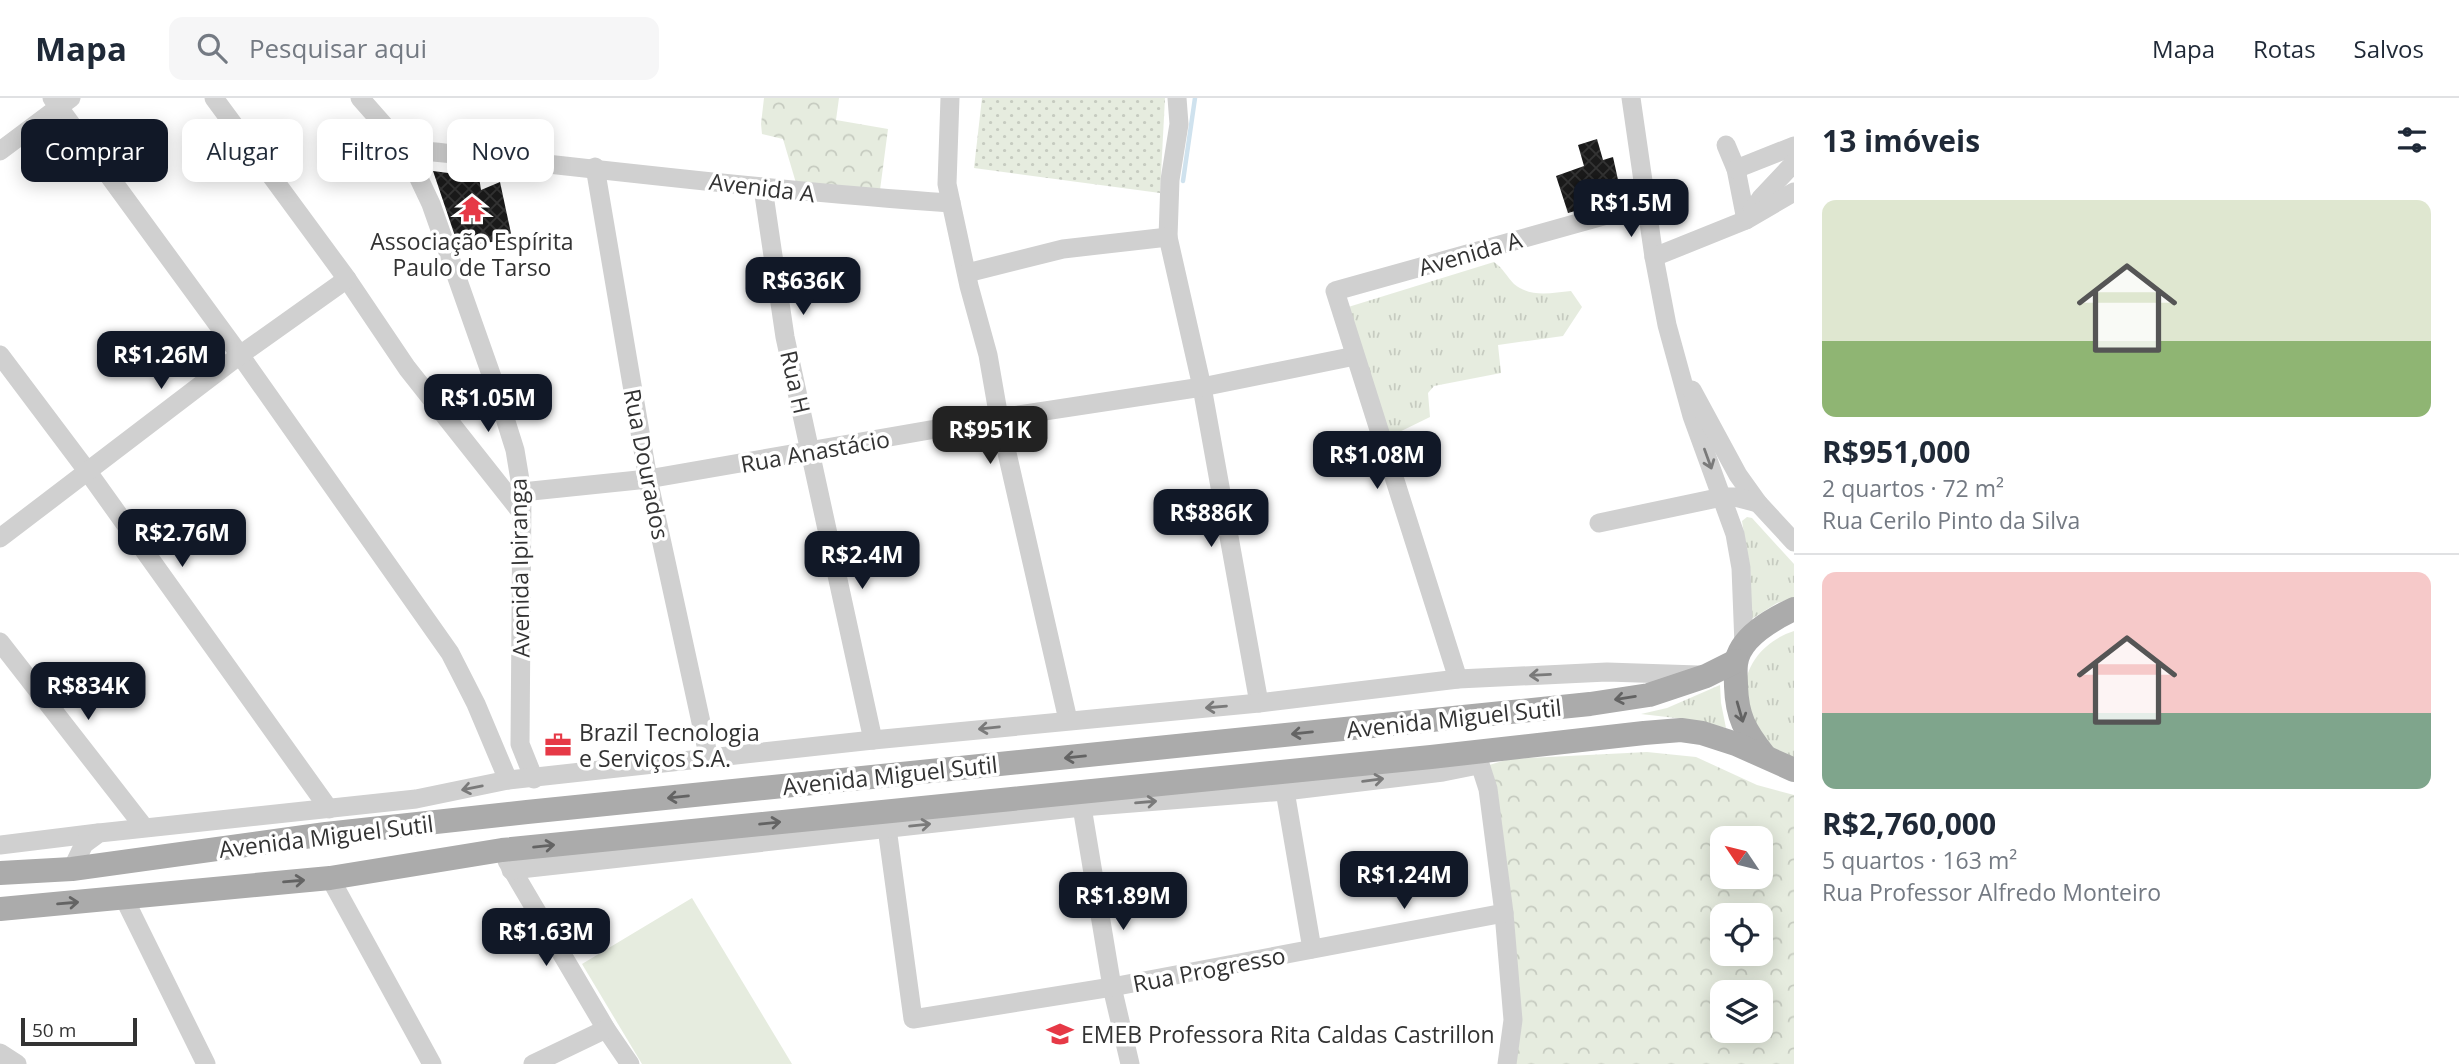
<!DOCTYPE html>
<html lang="pt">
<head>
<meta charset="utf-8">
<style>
	body { margin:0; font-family:"Open Sans",sans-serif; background:#f6f6f7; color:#1f2937; height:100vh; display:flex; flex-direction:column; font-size:26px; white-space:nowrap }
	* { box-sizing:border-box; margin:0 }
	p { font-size:23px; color:#747a83 }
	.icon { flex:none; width:38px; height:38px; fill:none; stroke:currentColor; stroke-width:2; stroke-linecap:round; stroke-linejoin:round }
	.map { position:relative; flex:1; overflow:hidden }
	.sheet { display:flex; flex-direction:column; background:#fff; width:665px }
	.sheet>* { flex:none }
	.guide { position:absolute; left:21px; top:21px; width:665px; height:63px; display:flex; gap:14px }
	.needle { width:46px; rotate:305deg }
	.buttons { position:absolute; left:1710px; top:728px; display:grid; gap:14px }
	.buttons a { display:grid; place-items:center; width:63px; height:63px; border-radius:14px; background:#fff; box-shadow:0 4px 18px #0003; font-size:35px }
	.scale { position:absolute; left:21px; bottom:18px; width:116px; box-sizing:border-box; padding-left:7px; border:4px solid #333; border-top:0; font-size:19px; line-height:24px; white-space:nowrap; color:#333; -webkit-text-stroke:5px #fff; paint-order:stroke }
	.price { position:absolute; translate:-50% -60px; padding:0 16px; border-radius:14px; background:#111827; color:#fff; font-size:23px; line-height:46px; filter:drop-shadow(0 2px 4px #0008) }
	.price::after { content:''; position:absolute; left:50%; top:42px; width:21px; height:16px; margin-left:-10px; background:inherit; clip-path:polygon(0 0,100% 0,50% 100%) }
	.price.on { background:#222; color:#fff }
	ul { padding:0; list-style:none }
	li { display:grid; align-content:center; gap:14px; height:371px; padding:0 28px }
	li+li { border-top:2px solid #e0e1e3 }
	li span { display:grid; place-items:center; height:217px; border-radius:14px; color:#555 }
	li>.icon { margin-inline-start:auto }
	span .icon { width:126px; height:126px; fill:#fffc; stroke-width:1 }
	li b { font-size:30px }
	h2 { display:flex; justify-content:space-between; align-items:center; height:84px; padding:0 28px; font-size:30px }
	.pill { padding:0 24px; border-radius:14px; background:#fff; box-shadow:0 4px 18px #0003; font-size:24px; line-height:63px }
	.pill.on { background:#111827; color:#fff }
	header { display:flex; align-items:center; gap:42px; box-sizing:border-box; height:98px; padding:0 35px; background:#fff; border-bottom:2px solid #e0e1e3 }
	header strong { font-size:33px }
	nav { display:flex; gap:38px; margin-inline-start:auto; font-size:24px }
	.search { width:490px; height:63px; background:#f6f6f7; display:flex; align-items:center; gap:18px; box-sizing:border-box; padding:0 24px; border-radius:14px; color:#747a83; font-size:26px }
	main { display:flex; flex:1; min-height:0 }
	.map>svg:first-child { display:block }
	.grass { fill:url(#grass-tufts) }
	.forest { fill:url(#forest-crowns); fill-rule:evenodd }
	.park { fill:url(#park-dots) }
	.garden { fill:#e6ecdf }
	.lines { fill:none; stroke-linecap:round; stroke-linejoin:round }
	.stream { stroke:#cfe2ee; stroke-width:4.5 }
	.building { fill:url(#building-cross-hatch) }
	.minor { stroke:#d0d0d0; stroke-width:19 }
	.major { stroke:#ababab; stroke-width:24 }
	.oneway { stroke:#7a7a7a }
	.oneway2 { stroke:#636363 }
	.labels { text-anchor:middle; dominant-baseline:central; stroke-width:7; stroke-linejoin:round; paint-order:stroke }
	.street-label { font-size:23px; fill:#333; stroke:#fff }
	.poi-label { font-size:23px; fill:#333; stroke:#fff; text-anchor:start }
</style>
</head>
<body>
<header>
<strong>Mapa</strong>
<div class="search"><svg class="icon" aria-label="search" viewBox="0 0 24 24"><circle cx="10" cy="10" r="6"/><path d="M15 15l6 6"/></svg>Pesquisar aqui</div>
<nav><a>Mapa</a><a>Rotas</a><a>Salvos</a></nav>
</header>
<main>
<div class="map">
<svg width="1794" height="966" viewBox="0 0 1794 966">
	<defs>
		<pattern id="grass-tufts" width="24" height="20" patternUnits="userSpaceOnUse" patternTransform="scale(1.75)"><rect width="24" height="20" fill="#e6ecdf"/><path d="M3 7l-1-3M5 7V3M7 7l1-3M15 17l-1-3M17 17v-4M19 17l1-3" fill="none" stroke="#c6cbc0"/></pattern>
		<pattern id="forest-crowns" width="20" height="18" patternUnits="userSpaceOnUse" patternTransform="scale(1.75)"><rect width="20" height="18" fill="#e6ecdf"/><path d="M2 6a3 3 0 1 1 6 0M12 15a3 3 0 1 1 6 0" fill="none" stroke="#c6cbc0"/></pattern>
		<pattern id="park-dots" width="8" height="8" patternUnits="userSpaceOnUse" patternTransform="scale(1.75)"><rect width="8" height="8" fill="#e6ecdf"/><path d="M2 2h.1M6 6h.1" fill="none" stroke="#c6cbc0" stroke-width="1.8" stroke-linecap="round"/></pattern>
		<pattern id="building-cross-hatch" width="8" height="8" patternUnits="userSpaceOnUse" patternTransform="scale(1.75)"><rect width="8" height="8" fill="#1a1a1a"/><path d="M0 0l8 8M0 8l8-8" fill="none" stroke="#333"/></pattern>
	</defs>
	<rect width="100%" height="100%" fill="#fff"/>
	<g class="grass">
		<path d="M1494,164C1503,170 1507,179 1514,186C1531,200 1551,195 1571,193L1582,209L1563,238L1498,247L1501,275L1434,288L1428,295L1430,319L1387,340L1345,210Z"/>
		<polygon points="1747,419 1752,420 1794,466 1794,500 1777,505 1750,522 1751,479 1742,423"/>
		<path d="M1794,533V665L1758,641C1754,627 1745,608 1745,593C1745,564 1768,541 1794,533Z"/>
		<polygon points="1720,587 1721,605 1726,630 1693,622 1641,616 1667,610"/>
	</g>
	<g class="forest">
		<polygon points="764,0 839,0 836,22 888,31 880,92 796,85 783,41 762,36 761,26"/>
		<path d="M1647,654L1696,659L1757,687L1794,697V966H1505L1514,957L1486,668L1509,661ZM1722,740H1760V779H1722ZM1722,817H1760V856H1722ZM1722,894H1760V933H1722Z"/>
	</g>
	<polygon class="park" points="982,0 1165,0 1160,95 974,70"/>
	<polygon class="garden" points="692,800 792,966 642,966 582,866"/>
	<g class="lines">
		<polyline class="stream" points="1183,83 1195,0"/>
	</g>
	<g class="building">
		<polygon points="1597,41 1603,62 1613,59 1622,100 1568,115 1556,78 1584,68 1578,47"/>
		<polygon points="433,73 479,79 481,92 500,84 512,140 459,150"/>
	</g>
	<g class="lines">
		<g class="minor">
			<polyline points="52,0 240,257 450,555 476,606 508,682"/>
			<polyline points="214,0 347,181 407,270 521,414"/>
			<polyline points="360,0 405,51 431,106 492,279 515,352 522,394 520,646 534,681"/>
			<polyline points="950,0 947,86 969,188 988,257 999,320 1068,622"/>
			<polyline points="1631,0 1654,159 1667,227 1692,318 1735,436 1741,470 1744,547"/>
			<polyline points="1726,47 1736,71 1746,122"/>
			<path d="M405,51C587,69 769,93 951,105"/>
			<polyline points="0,53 71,0"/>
			<polyline points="595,69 648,381 709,661"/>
			<polyline points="1736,71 1794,48"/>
			<polyline points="763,90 785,239 873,642"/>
			<polyline points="1751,115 1761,100 1794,65"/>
			<polyline points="1168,139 1170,82 1179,26 1177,0"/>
			<polyline points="1654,159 1746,122 1794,94"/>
			<polyline points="967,175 1063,151 1168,139 1202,289 1259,605"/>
			<polyline points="0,257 88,374 329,711"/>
			<polyline points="1692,292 1738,377 1758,405 1794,444"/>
			<polyline points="522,394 648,381 999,320 1202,289 1355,258"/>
			<polyline points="1599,425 1722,399 1735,399 1758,405"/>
			<polyline points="0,440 240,257 347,181"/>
			<polyline points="0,544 144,729"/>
			<polyline points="1458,581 1335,193 1646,106"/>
			<polyline points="1479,663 1488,691 1504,815 1513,922 1507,966"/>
			<polyline points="1285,693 1312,851"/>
			<polyline points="1082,709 1112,889 1130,966"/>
			<polyline points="887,730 913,921 1112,889 1504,815"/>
			<polyline points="0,747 98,735"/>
			<polyline points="507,763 606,931 630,966"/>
			<polyline points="72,771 84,746 99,735 416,701 508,682 873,642 1259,605 1458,581 1607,574 1698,577"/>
			<polyline points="511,772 1082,709 1285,693 1443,674 1473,668 1479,663 1483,652"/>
			<polyline points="330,780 432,966"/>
			<polyline points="124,800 206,966"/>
			<polyline points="0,955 17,966"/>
			<polyline points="533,966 606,931"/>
		</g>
		<g class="major">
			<path d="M1764,657C1745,633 1737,619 1736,588C1736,581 1735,573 1736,566C1739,539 1773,521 1794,511"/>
			<polyline points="0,775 72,771 326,736 527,714 1590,606 1649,597 1706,578 1736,563"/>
			<polyline points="0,811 330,780 502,752 1431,659 1644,635 1681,632 1702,635 1736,646 1794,672"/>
		</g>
	</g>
	<defs><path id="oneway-shaft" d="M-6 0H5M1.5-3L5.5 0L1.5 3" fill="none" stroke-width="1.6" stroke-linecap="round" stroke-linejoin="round" transform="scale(1.75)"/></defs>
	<g class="oneway">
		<use href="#oneway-shaft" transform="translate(1708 361) rotate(70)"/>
		<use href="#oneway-shaft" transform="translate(1540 577) rotate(177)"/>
		<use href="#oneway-shaft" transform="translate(1216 609) rotate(175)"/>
		<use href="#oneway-shaft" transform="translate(989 630) rotate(174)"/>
		<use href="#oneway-shaft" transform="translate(1373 682) rotate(-7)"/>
		<use href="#oneway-shaft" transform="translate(472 690) rotate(169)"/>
		<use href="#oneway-shaft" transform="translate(1146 704) rotate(-5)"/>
		<use href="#oneway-shaft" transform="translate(920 727) rotate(-6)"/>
	</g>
	<g class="oneway2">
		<use href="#oneway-shaft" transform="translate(1625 600) rotate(171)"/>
		<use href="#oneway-shaft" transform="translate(1740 614) rotate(74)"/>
		<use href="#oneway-shaft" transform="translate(1302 635) rotate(174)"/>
		<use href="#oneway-shaft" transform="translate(1075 659) rotate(174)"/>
		<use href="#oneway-shaft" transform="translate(678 699) rotate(174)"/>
		<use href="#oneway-shaft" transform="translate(770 725) rotate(-6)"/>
		<use href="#oneway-shaft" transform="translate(544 748) rotate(-6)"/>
		<use href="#oneway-shaft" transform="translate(294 783) rotate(-5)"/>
		<use href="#oneway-shaft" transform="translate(68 805) rotate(-5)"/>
	</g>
	<defs>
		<g id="temple-bare" transform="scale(2.1)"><path d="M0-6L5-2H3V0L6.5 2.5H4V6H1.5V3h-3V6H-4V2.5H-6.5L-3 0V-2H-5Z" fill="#e63946" stroke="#fff" stroke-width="2.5" paint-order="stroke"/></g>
		<g id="office-bare" transform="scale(2.1)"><path d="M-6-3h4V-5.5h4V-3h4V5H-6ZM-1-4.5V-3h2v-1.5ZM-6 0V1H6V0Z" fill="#e63946" stroke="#fff" stroke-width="2.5" paint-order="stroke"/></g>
		<g id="school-bare" transform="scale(2.1)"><path d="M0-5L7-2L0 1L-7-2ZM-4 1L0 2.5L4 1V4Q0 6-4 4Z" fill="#e63946" stroke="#fff" stroke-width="2.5" paint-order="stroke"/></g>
	</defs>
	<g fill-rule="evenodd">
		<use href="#temple-bare" x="472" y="111"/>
		<use href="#office-bare" x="558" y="647"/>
		<use href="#school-bare" x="1060" y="936"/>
	</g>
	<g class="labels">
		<g class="street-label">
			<text transform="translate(762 89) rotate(7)">Avenida A</text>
			<text transform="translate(1470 155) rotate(-16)">Avenida A</text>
			<text transform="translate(796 284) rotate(77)">Rua H</text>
			<text transform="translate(815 353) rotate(-10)">Rua Anastácio</text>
			<text transform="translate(647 366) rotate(79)">Rua Dourados</text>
			<text transform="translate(519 470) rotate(-91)">Avenida Ipiranga</text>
			<text transform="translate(1454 620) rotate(-6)">Avenida Miguel Sutil</text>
			<text transform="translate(890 677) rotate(-6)">Avenida Miguel Sutil</text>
			<text transform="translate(326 738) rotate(-7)">Avenida Miguel Sutil</text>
			<text transform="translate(1209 871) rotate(-11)">Rua Progresso</text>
		</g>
		<g class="poi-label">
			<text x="472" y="143" text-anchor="middle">Associação Espírita<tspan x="472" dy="26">Paulo de Tarso</tspan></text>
			<text x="579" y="634">Brazil Tecnologia<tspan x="579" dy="26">e Serviços S.A.</tspan></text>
			<text x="1081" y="936">EMEB Professora Rita Caldas Castrillon</text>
		</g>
	</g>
</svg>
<div class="buttons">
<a><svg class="needle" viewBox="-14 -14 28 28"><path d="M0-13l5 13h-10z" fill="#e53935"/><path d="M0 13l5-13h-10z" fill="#747a83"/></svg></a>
<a><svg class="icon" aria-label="locate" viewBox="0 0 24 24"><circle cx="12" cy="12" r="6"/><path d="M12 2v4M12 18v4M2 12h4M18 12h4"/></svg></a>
<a><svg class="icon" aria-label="layers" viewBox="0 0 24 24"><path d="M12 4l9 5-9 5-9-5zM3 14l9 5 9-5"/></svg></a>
</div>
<div class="scale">50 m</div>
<b class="price" style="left:1631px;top:141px">R$1.5M</b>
<b class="price" style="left:803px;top:219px">R$636K</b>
<b class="price" style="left:161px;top:293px">R$1.26M</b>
<b class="price" style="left:488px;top:336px">R$1.05M</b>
<b class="price on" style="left:990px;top:368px">R$951K</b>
<b class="price" style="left:1377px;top:393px">R$1.08M</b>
<b class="price" style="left:1211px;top:451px">R$886K</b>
<b class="price" style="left:182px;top:471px">R$2.76M</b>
<b class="price" style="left:862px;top:493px">R$2.4M</b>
<b class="price" style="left:88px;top:624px">R$834K</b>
<b class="price" style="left:1404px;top:813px">R$1.24M</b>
<b class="price" style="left:1123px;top:834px">R$1.89M</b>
<b class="price" style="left:546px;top:870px">R$1.63M</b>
<div class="guide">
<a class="pill on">Comprar</a>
<a class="pill">Alugar</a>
<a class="pill">Filtros</a>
<a class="pill">Novo</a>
</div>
</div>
<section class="sheet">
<h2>13 imóveis<svg class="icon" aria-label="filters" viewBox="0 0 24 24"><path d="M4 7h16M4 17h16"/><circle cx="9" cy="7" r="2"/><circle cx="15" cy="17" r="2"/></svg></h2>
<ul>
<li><span style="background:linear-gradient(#dfe7d0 65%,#8fb573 0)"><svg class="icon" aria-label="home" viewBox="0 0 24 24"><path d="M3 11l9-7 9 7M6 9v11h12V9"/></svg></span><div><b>R$951,000</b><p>2 quartos · 72 m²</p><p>Rua Cerilo Pinto da Silva</p></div></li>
<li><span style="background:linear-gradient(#f6c9c9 65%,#7fa58c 0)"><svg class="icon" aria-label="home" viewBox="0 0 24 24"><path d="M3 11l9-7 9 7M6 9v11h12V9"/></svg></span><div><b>R$2,760,000</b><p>5 quartos · 163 m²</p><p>Rua Professor Alfredo Monteiro</p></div></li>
</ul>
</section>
</main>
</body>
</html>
